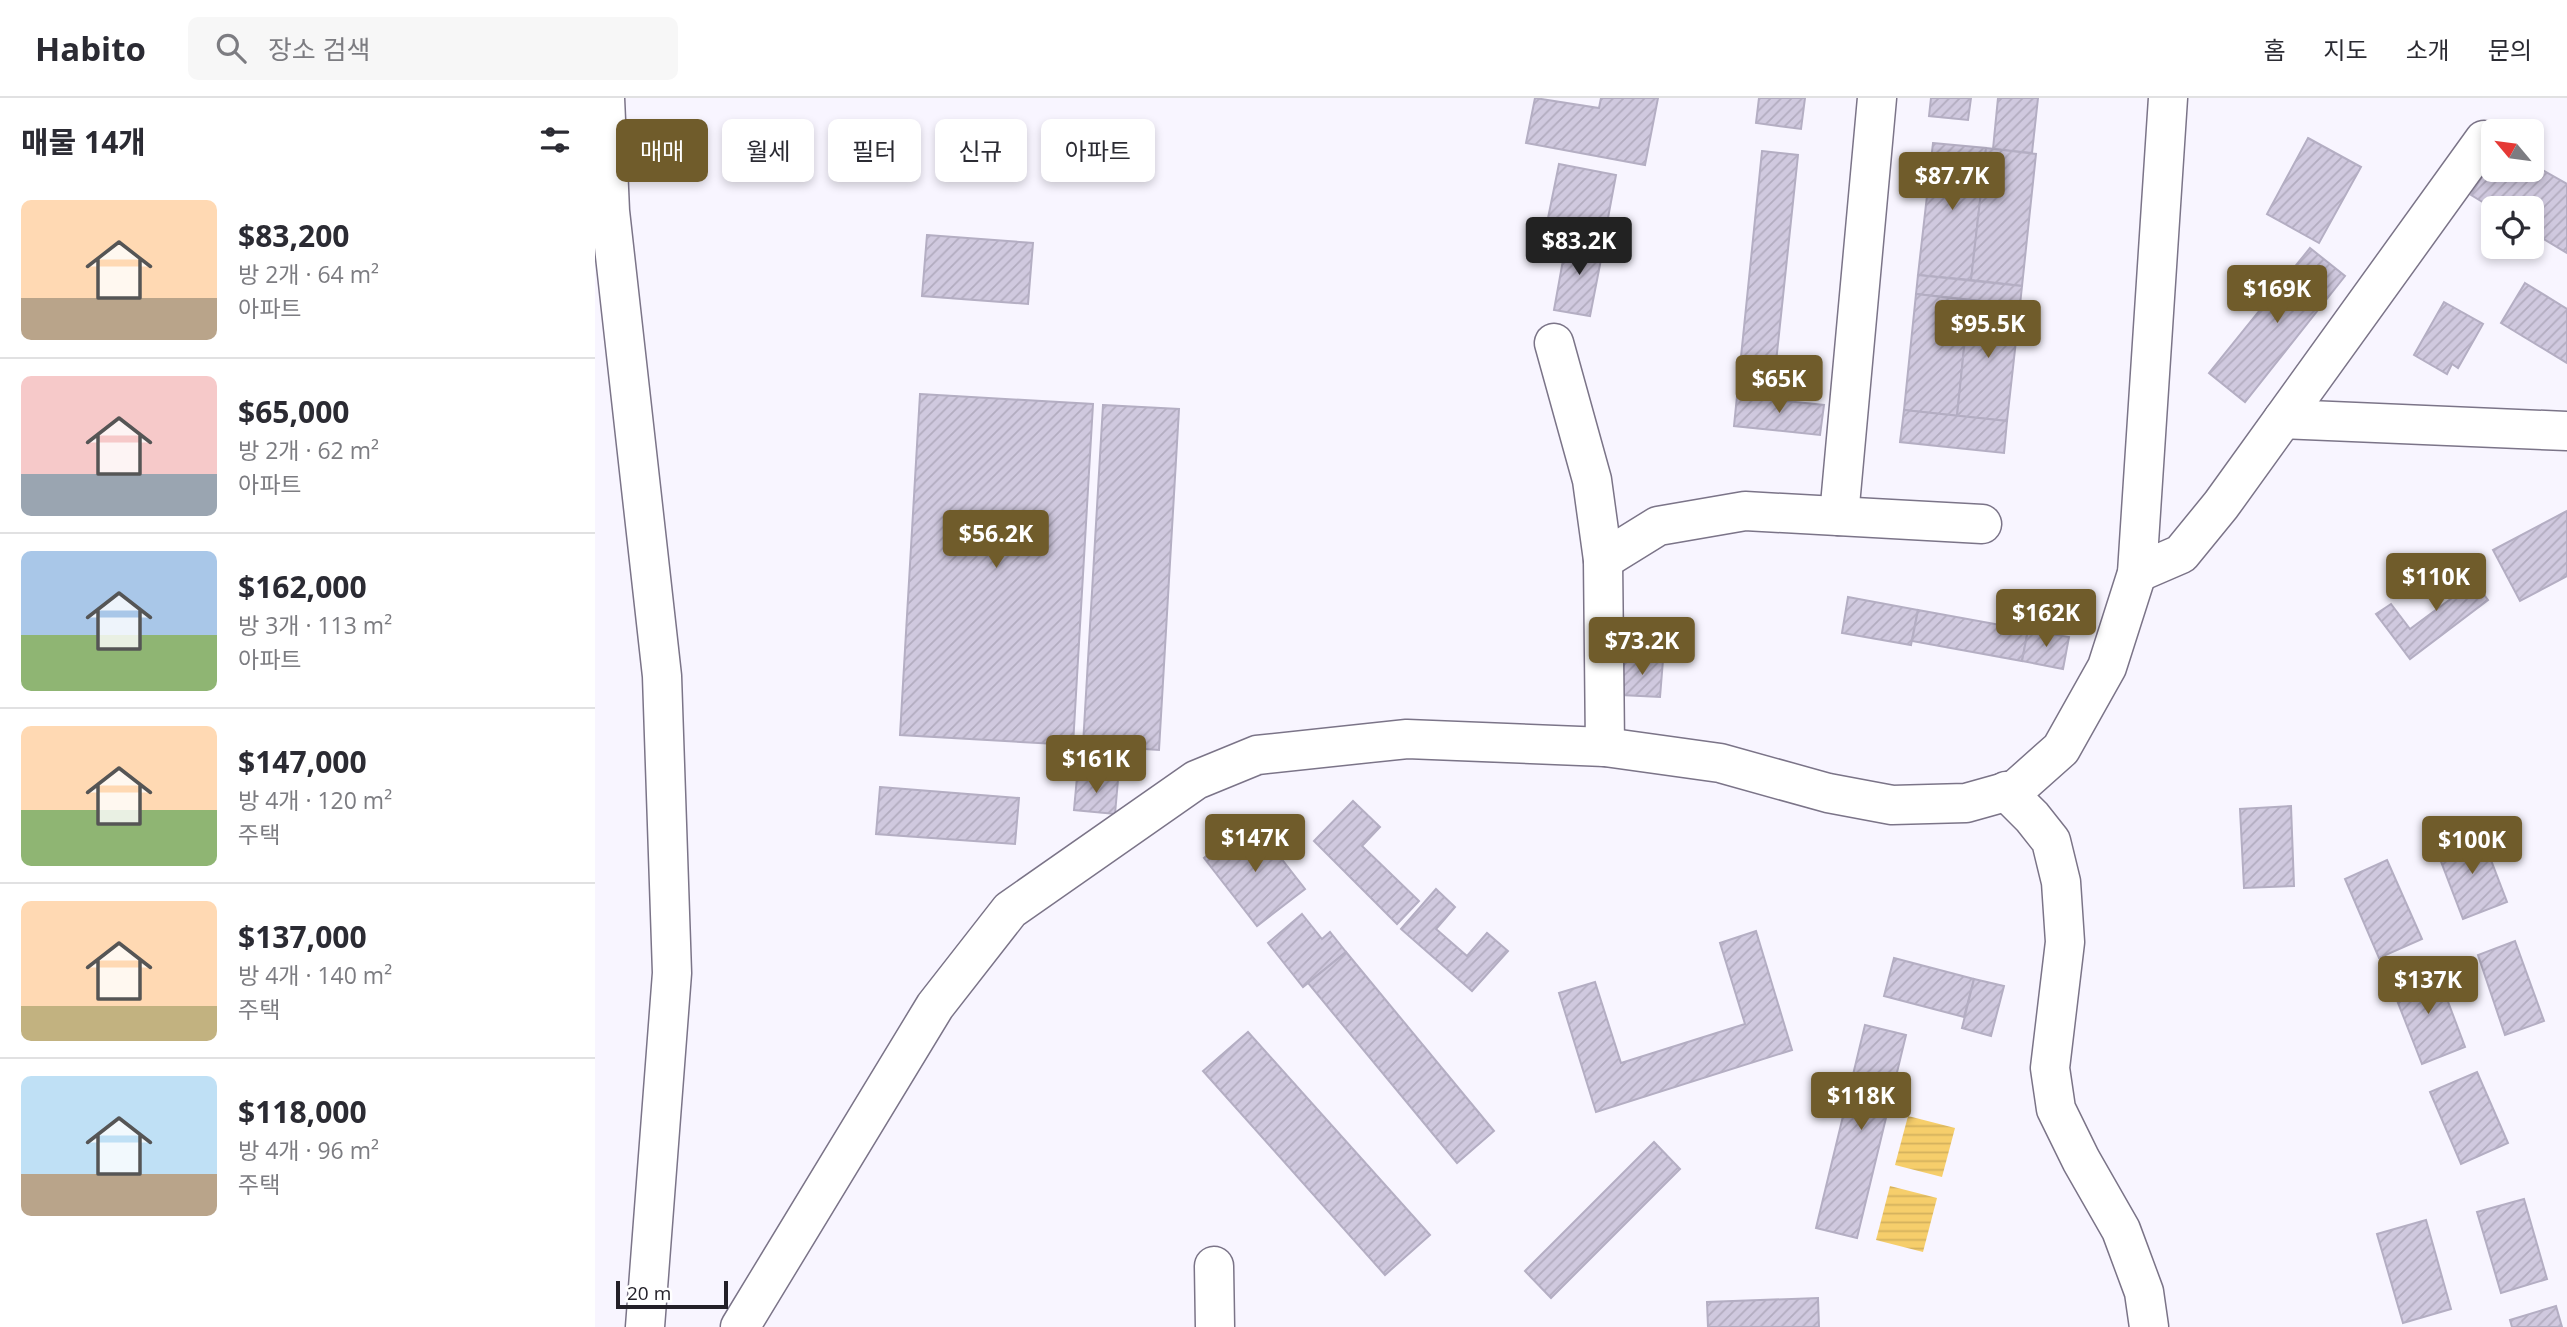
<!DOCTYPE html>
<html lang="ko">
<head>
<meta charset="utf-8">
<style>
	body { margin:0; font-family:"Open Sans","Noto Sans KR",sans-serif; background:#f7f7f7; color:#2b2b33; height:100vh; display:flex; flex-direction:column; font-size:26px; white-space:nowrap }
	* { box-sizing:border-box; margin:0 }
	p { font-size:23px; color:#7c7c81 }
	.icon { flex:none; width:38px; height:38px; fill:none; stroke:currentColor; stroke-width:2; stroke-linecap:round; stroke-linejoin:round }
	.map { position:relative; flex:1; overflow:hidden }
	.panel { display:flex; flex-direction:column; background:#fff; width:595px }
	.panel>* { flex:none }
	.banner { position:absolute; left:21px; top:21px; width:665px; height:63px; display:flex; gap:14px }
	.needle { width:46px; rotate:299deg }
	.fabs { position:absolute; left:1886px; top:21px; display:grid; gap:14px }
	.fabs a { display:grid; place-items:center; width:63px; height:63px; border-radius:10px; background:#fff; box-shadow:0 4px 10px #0003; font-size:35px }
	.scale { position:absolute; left:21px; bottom:18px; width:112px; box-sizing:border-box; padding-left:7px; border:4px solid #232028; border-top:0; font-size:19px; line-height:24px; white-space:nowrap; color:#232028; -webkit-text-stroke:5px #fff; paint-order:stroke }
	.price { position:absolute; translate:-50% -60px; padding:0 16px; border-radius:7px; background:#705c2b; color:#fff; font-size:23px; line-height:46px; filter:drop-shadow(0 2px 4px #0008) }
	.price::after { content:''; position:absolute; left:50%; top:42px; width:21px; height:16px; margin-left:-10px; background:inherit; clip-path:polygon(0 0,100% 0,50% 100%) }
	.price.on { background:#222; color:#fff }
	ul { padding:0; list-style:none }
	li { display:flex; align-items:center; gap:21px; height:175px; padding:0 21px }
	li+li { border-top:2px solid #e1e1e2 }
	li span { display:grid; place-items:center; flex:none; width:196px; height:140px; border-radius:10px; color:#555 }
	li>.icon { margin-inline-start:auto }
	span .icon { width:84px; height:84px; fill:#fffc; stroke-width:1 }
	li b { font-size:30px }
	h2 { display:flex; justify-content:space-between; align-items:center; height:84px; padding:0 21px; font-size:30px }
	.pill { padding:0 24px; border-radius:10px; background:#fff; box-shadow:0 4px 10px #0003; font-size:24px; line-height:63px }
	.pill.on { background:#705c2b; color:#fff }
	header { display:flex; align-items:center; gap:42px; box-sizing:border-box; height:98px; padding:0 35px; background:#fff; border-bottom:2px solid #e1e1e2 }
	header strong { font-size:33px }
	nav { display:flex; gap:38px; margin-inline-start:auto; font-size:24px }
	.search { width:490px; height:63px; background:#f7f7f7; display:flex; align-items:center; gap:18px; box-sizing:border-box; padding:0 24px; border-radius:10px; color:#7c7c81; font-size:26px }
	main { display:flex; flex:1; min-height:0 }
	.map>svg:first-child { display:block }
	.water { fill:url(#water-rules) }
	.building { fill:url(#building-hatch); stroke:#b4aec3; stroke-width:2 }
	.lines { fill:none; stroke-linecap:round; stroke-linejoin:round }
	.minor-casing { stroke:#7b7488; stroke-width:41 }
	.minor { stroke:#fff; stroke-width:38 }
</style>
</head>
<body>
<header>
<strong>Habito</strong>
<div class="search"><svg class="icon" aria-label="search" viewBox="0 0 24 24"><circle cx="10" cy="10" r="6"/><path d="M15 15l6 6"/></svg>장소 검색</div>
<nav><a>홈</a><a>지도</a><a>소개</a><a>문의</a></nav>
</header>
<main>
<section class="panel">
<h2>매물 14개<svg class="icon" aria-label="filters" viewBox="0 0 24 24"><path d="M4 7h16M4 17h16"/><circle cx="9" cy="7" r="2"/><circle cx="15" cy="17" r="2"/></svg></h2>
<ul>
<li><span style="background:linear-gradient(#ffd9b3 70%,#b9a48a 0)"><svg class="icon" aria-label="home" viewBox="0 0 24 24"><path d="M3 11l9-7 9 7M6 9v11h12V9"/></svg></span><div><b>$83,200</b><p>방 2개 · 64 m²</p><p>아파트</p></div></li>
<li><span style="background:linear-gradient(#f6c9c9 70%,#9aa5b1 0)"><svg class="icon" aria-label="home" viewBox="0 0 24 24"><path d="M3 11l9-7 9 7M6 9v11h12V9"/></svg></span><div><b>$65,000</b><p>방 2개 · 62 m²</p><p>아파트</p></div></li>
<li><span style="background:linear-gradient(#a9c7e8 60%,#8fb573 0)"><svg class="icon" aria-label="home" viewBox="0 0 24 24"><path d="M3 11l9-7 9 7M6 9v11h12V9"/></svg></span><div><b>$162,000</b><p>방 3개 · 113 m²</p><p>아파트</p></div></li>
<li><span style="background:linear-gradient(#ffd9b3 60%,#8fb573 0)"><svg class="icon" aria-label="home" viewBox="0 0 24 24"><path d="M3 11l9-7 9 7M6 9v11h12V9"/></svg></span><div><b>$147,000</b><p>방 4개 · 120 m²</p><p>주택</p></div></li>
<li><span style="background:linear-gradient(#ffd9b3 75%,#c2b280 0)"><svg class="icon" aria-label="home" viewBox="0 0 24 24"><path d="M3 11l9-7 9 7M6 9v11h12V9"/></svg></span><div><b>$137,000</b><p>방 4개 · 140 m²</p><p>주택</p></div></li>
<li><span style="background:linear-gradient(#bfe0f5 70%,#b9a48a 0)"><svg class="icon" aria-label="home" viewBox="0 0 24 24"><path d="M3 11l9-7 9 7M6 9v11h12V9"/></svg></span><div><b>$118,000</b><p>방 4개 · 96 m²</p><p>주택</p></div></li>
</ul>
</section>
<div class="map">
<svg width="1972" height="1229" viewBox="0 0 1972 1229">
	<defs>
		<pattern id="water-rules" width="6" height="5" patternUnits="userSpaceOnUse" patternTransform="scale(1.75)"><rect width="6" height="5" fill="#f6ce6b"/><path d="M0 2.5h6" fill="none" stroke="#d3b15d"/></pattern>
		<pattern id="building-hatch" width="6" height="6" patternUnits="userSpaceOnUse" patternTransform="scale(1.75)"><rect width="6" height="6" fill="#d0c9df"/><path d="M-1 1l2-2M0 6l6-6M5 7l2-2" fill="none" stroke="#b2acbf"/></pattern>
	</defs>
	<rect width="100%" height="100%" fill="#f8f5ff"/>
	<g class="water">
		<polygon points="1313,1018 1360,1030 1347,1079 1300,1067"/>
		<polygon points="1295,1088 1342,1100 1328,1154 1281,1142"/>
	</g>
	<g class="building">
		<polygon points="940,0 1004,10 1006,0 1063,0 1050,67 931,45"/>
		<polygon points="1164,0 1210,0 1206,31 1161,25"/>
		<polygon points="1336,0 1376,0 1373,22 1334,18"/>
		<polygon points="1403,0 1443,0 1437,55 1398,51"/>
		<polygon points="1713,40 1766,69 1724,145 1672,116"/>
		<polygon points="1338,45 1391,50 1376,182 1323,177"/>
		<polygon points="1391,50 1441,56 1427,188 1376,182"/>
		<polygon points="1167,53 1203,57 1177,302 1142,298"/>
		<polygon points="1899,59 1899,72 1937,72 1937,66 1972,86 1972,155 1937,134 1937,110 1899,111 1876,97"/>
		<polygon points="964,66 1021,77 1010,136 952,125"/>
		<polygon points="332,137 438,145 433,206 327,198"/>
		<polygon points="972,140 1009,146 995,218 959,212"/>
		<polygon points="1715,150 1750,178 1650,304 1614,275"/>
		<polygon points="1323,177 1427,188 1425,207 1321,196"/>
		<polygon points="1930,185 1972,211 1972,265 1906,225"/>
		<polygon points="1321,196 1374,202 1362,318 1309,312"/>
		<polygon points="1374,202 1425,207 1412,323 1362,318"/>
		<polygon points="1849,204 1888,226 1863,270 1857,266 1852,276 1819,257"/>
		<polygon points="325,296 498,306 478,647 305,637"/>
		<polygon points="1142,298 1229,307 1225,337 1139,328"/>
		<polygon points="508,307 584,311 564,652 488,647"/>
		<polygon points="1309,312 1412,323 1409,355 1305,344"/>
		<polygon points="1972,413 1972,478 1925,503 1898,452"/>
		<polygon points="1860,458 1893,502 1815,561 1781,516 1796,506 1815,531 1865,494 1846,469"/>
		<polygon points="1253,499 1323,512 1316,547 1247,535"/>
		<polygon points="1323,512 1433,532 1427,563 1317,543"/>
		<polygon points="1433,532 1474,539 1468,571 1427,563"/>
		<polygon points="1029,558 1068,562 1065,599 1026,597"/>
		<polygon points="482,679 523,682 520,716 479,712"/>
		<polygon points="285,689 424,700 420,746 281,736"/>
		<polygon points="758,703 785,729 767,748 824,803 802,826 719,743"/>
		<polygon points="1696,708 1699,788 1649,790 1645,711"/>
		<polygon points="657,723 710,791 662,828 609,760"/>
		<polygon points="1886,736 1912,804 1868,821 1842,753"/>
		<polygon points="1792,762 1827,841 1784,860 1750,781"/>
		<polygon points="841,791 860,809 841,831 872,858 892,835 913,853 877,893 806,831"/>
		<polygon points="707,816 727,841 735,834 751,854 708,889 673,845"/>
		<polygon points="1161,833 1197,952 1001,1014 964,895 1000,884 1026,965 1150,926 1125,845"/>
		<polygon points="1920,843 1949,923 1910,937 1883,857"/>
		<polygon points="751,854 899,1033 862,1065 713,885"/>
		<polygon points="1299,860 1379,881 1369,919 1289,898"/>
		<polygon points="1840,869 1870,949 1827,966 1796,887"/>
		<polygon points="1379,881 1409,888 1396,938 1367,930"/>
		<polygon points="1270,927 1311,937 1262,1140 1221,1130"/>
		<polygon points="653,934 835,1137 790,1177 608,973"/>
		<polygon points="1882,974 1913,1045 1866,1066 1835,994"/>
		<polygon points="1059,1044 1085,1071 956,1200 930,1173"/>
		<polygon points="1929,1101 1952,1181 1906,1195 1882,1114"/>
		<polygon points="1831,1122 1856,1211 1808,1225 1782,1136"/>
		<polygon points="1223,1200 1224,1229 1113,1229 1112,1204"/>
		<polygon points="1961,1208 1967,1229 1917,1229 1915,1222"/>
	</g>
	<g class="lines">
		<g class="minor-casing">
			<g id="minor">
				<polyline points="10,0 15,113 67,578 77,875 50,1229"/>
				<polyline points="959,245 997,382 1008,462 1010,649"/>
				<polyline points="1688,321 1972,333"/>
				<polyline points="1244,418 1282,0"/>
				<polyline points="1008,462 1063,428 1150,413 1387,426"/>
				<polyline points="1542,475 1586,456 1626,407 1889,42"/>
				<polyline points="1411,693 1437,719 1456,743 1466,784 1470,844 1455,970 1461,1011 1486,1062 1526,1132 1549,1194 1554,1229"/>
				<polyline points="619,1168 620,1229"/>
				<polyline points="145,1229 340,908 415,812 601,682 662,657 812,641 1010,649 1125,665 1233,695 1297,707 1371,705 1421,691 1466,651 1512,569 1542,475 1573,0"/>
			</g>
		</g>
		<use href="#minor" class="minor"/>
	</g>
</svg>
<div class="fabs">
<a><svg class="needle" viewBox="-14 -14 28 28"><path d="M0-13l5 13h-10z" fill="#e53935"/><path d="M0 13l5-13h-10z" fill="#7c7c81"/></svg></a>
<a><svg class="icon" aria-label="locate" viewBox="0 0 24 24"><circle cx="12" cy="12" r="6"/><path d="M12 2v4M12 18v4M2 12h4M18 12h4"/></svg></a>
</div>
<div class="scale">20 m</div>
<b class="price" style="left:1357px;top:114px">$87.7K</b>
<b class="price on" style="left:984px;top:179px">$83.2K</b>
<b class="price" style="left:1682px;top:227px">$169K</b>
<b class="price" style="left:1393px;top:262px">$95.5K</b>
<b class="price" style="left:1184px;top:317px">$65K</b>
<b class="price" style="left:401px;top:472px">$56.2K</b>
<b class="price" style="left:1841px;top:515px">$110K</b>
<b class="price" style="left:1451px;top:551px">$162K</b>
<b class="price" style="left:1047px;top:579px">$73.2K</b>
<b class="price" style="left:501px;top:697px">$161K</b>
<b class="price" style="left:660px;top:776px">$147K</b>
<b class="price" style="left:1877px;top:778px">$100K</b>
<b class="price" style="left:1833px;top:918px">$137K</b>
<b class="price" style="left:1266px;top:1034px">$118K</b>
<div class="banner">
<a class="pill on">매매</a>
<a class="pill">월세</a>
<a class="pill">필터</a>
<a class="pill">신규</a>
<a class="pill">아파트</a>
</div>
</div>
</main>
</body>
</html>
